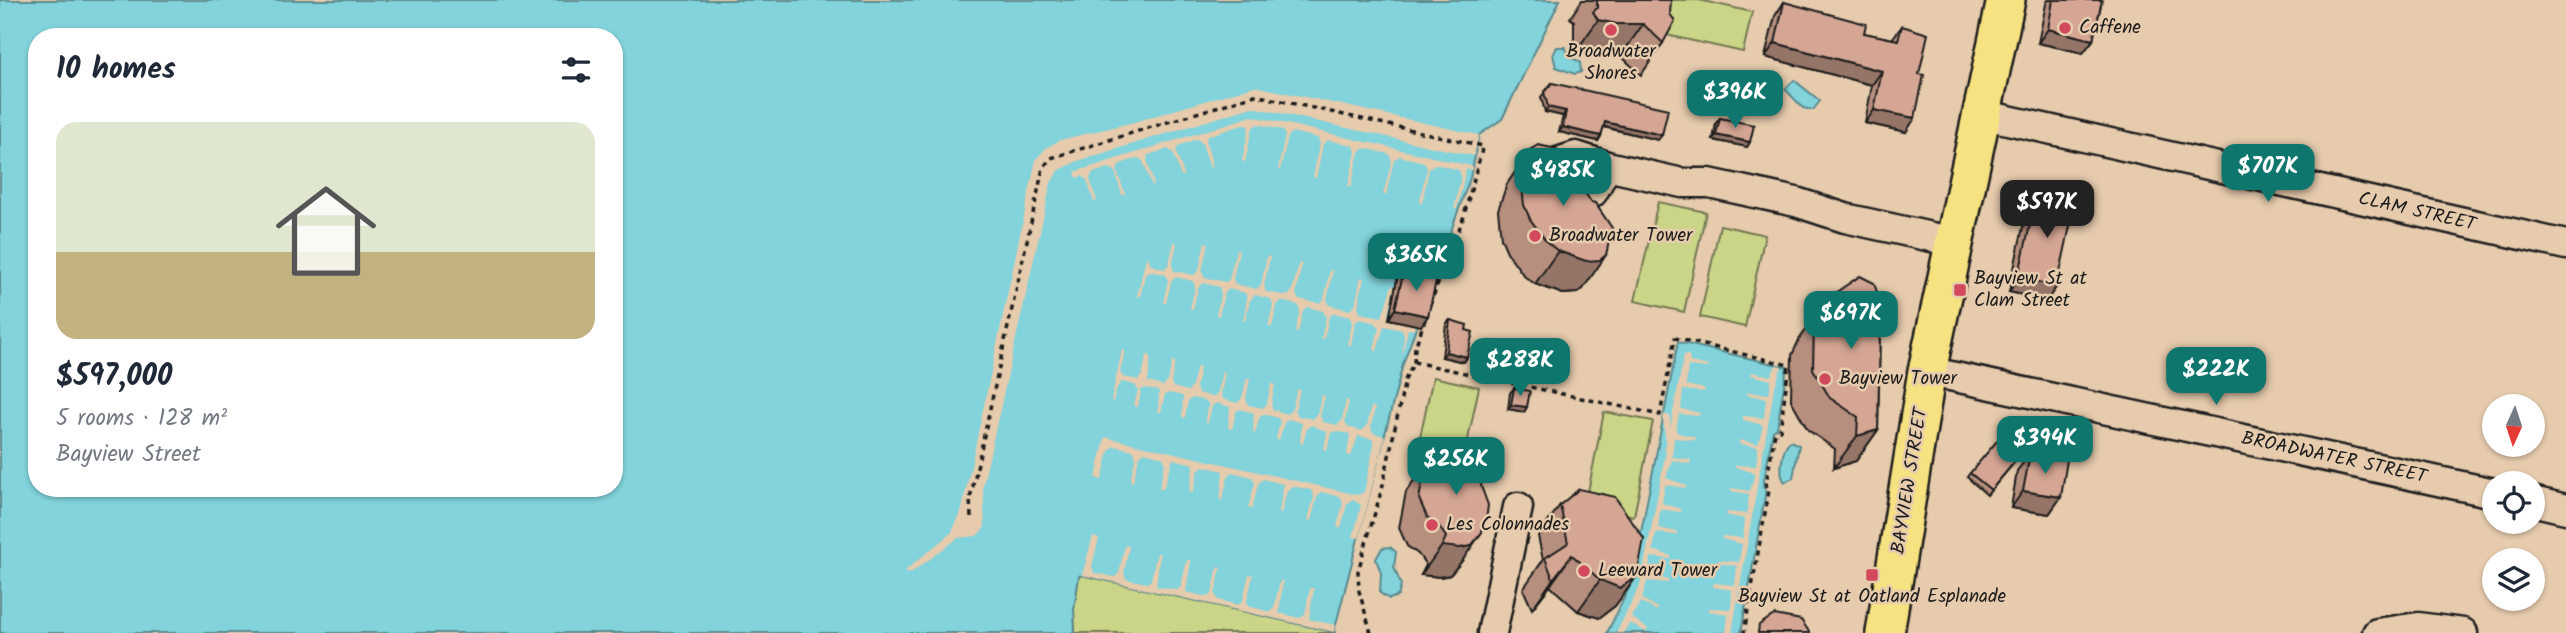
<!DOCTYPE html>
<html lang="en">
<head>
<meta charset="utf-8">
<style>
	body { margin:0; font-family:Kalam,sans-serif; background:#f2f2f3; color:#1f2937; height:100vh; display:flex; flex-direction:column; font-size:26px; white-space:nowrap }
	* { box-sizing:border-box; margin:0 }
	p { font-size:23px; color:#747a83 }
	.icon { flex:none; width:38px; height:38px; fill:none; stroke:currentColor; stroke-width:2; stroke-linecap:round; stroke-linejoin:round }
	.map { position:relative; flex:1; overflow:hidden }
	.sheet { position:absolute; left:28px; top:28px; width:595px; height:469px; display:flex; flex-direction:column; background:#fff; border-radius:28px; box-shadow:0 2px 5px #0004 }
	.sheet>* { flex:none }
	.needle { width:46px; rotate:183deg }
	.controls { position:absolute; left:2482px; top:394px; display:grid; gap:14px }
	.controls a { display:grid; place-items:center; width:63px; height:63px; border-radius:50%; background:#fff; box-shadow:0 2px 5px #0004; font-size:35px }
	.price { position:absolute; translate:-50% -60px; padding:0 16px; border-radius:14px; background:#0f766e; color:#fff; font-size:23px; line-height:46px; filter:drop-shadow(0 2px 4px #0008) }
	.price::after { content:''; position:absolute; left:50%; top:42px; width:21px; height:16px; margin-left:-10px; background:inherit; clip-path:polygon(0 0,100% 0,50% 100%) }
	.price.active { background:#222; color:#fff }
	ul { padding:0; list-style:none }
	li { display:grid; align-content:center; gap:14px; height:371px; padding:0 28px }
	li span { display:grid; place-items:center; height:217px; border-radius:21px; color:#555 }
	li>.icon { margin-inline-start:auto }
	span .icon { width:126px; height:126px; fill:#fffc; stroke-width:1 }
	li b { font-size:30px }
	h2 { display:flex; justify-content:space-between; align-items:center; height:84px; padding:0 28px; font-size:30px }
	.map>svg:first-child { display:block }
	.green { fill:#cad588; stroke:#737852; stroke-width:2 }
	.water { fill:#82d3db; stroke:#598a8f; stroke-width:2; fill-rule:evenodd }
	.pier { fill:#e6cbad }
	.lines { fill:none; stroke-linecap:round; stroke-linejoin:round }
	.minor-casing { stroke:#1c1c1c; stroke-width:33 }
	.major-casing { stroke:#1c1c1c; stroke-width:42 }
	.path { stroke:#1c1c1c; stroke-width:3.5; stroke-dasharray:5 5; stroke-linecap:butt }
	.minor { stroke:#e6cbad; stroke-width:28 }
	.major { stroke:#f7e281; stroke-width:37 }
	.wall { fill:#b78f7f; stroke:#1c1c1c; stroke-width:2 }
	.shaded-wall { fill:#957468; stroke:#1c1c1c; stroke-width:2 }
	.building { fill:#d5a694; stroke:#1c1c1c; stroke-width:2 }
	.poi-dot { fill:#d1495b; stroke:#e6cbad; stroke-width:2.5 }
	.labels { text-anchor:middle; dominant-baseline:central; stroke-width:5; stroke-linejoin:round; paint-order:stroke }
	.poi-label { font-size:19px; fill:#1c1c1c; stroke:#e6cbad; text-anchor:start }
	.street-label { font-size:19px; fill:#1c1c1c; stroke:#e6cbad }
</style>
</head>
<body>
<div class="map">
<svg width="2566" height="633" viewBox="0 0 2566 633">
	<rect width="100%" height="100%" fill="#e6cbad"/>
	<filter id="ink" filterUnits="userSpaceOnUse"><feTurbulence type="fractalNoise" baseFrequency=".0143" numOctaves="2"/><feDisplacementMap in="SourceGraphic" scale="14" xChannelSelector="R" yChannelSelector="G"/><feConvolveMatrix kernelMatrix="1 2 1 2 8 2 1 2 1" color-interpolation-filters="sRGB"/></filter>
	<g filter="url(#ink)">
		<g class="green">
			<polygon points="1661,0 1699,0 1752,12 1743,52 1653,32"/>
			<polygon points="1658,202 1706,212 1684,312 1635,301"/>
			<polygon points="1720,225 1765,235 1745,327 1700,317"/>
			<polygon points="1433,377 1479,387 1461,473 1453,477 1413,469"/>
			<polygon points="1604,412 1653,421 1634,516 1585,507"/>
			<polygon points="1082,575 1334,632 1336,633 1075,633 1074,609 1079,576"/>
		</g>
		<g class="water">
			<path d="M0,0H1560L1502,119L1479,135L1470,178L1403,364L1334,632L1082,575L1079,576L1074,609L1075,633H0ZM37,37H614V488H37Z"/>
			<polygon points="1557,47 1565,47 1570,57 1580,62 1581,72 1575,74 1556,67 1553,55"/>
			<polygon points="1794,80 1820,101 1813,110 1803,108 1785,89"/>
			<polygon points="1491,341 1507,349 1523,348 1528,354 1526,363 1517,368 1485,360 1480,350 1483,343"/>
			<polygon points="1678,342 1787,367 1777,428 1773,431 1763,486 1766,490 1741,633 1607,633 1631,584"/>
			<path d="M1790,441L1799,445L1793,478L1785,482C1778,475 1782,448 1790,441Z"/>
			<polygon points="1390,547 1396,552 1394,567 1401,585 1398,596 1389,599 1380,593 1381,573 1376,559 1382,548"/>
		</g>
		<g class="pier">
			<polygon points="1255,86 1479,135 1474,156 1252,107 1078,161 1058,171 1051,183 983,485 985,527 977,536 958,538 911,573 906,573 906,570 952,532 962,509 1036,159 1046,148 1060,140 1134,122"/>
			<polygon points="1252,116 1472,166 1472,170 1466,169 1457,209 1454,209 1461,176 1459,170 1435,164 1429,169 1422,203 1419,203 1427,168 1424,162 1399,156 1394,160 1386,195 1383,195 1392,160 1389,154 1364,148 1359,152 1351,187 1348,186 1356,152 1354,146 1328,140 1323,144 1316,178 1313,177 1320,144 1318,138 1292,132 1288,137 1280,170 1278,169 1285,136 1283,130 1257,124 1252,129 1245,162 1242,161 1249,128 1246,124 1207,136 1206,142 1213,167 1210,168 1202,143 1197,139 1178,146 1176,152 1184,175 1181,176 1173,153 1168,149 1148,155 1147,160 1154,185 1152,186 1143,161 1138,158 1120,164 1117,171 1125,194 1122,195 1115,171 1109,168 1092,173 1090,180 1097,201 1094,202 1087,180 1082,176 1077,178 1075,172"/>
			<polygon points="1174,242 1177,243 1172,265 1174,271 1194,275 1199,270 1205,242 1208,243 1202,271 1204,277 1225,282 1229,280 1236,249 1239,250 1233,279 1235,284 1256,289 1261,285 1267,256 1270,257 1264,286 1266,292 1288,296 1292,291 1299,263 1302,264 1296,293 1298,299 1319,303 1324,299 1330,270 1333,271 1327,300 1329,305 1350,310 1355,305 1361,277 1364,278 1358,306 1360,313 1382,317 1392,285 1395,286 1388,315 1391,320 1410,323 1415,326 1414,330 1408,329 1402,356 1404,335 1402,330 1384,326 1377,351 1374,350 1379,328 1376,323 1360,319 1355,323 1351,345 1348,345 1352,323 1350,317 1334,313 1329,317 1324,339 1321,339 1326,317 1323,311 1307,307 1303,311 1298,333 1295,332 1300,310 1298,305 1281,301 1277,305 1272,327 1268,327 1273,305 1271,299 1255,295 1250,300 1245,321 1243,321 1247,299 1245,293 1229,289 1224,294 1219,316 1216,315 1221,293 1219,287 1203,283 1198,288 1193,309 1190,309 1195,287 1193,281 1176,277 1171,282 1166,303 1163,303 1168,280 1165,274 1149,271 1145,275 1140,297 1137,296 1147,254 1151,265 1164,269 1169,264"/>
			<polygon points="1122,350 1125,351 1120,372 1123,377 1138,380 1142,375 1147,355 1151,356 1148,382 1163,386 1168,381 1172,361 1175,362 1171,382 1173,387 1188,391 1192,386 1197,366 1200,367 1196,387 1198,393 1213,397 1218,392 1222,372 1225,373 1221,393 1223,399 1237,403 1242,398 1247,378 1250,379 1246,398 1248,405 1263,408 1267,404 1271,384 1275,384 1271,405 1273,410 1287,414 1292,409 1297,389 1300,390 1295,410 1298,416 1313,419 1317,414 1322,395 1325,396 1320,416 1323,422 1337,425 1342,421 1346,400 1349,401 1345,421 1348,427 1362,431 1367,426 1371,407 1375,407 1371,427 1373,433 1385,436 1359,538 1353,537 1361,505 1352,499 1347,504 1341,528 1337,527 1343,503 1341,497 1321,492 1317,497 1311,521 1308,520 1314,497 1311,490 1292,486 1287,491 1281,514 1279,513 1283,484 1263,479 1258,484 1252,509 1248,508 1255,483 1252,477 1232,472 1228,477 1222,501 1220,500 1223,471 1203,466 1198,471 1193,493 1189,492 1194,464 1173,459 1163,489 1159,488 1165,463 1163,457 1144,452 1139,457 1133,482 1130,481 1136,456 1133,450 1114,446 1109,451 1102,480 1096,478 1105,437 1358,495 1364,492 1374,445 1372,439 1358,436 1351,456 1347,455 1350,434 1335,431 1331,433 1327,450 1324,449 1327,432 1312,425 1307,428 1303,444 1300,443 1302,423 1288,419 1284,423 1279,440 1276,439 1280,422 1278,418 1263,414 1259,418 1255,434 1253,433 1254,413 1240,409 1236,412 1232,429 1228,428 1230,407 1216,403 1212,406 1208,423 1205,422 1209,405 1206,401 1193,398 1188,401 1185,418 1182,417 1183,396 1169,393 1165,395 1161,412 1158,412 1159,391 1146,388 1141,390 1138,407 1134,406 1138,390 1135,385 1122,382 1117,387 1113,402 1111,401"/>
			<polygon points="1684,355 1689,355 1690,362 1709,366 1708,368 1688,366 1686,385 1705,389 1704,392 1683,390 1681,409 1700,413 1699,416 1679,414 1676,430 1678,433 1695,437 1695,440 1674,438 1672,457 1691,460 1690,464 1672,460 1666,478 1686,485 1686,488 1665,485 1662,503 1681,509 1680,512 1660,509 1658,528 1677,532 1677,535 1656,533 1653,550 1671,556 1671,559 1651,557 1648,574 1668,580 1668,583 1647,581 1642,599 1658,608 1657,611 1641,602 1631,617 1648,629 1646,632 1630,623 1623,633 1616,633 1640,586 1666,451 1663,449 1666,442 1663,420 1664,414 1670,416 1670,428"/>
			<polygon points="1776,365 1782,366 1774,389 1732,633 1726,633 1728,614 1709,611 1709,608 1731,609 1732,590 1713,587 1714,583 1735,585 1737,566 1718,563 1718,560 1739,562 1742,544 1722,539 1722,536 1743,538 1745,519 1726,515 1727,512 1747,514 1749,494 1731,491 1731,488 1750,491 1755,473 1735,467 1735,465 1756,466 1758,447 1739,444 1739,440 1758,444 1763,425 1743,420 1743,416 1764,418 1766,398 1747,395 1748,392 1769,394 1771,380 1751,375 1752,372 1771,376"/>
			<polygon points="1093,536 1099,538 1092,566 1094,573 1115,577 1119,573 1125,545 1129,546 1124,573 1126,579 1147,583 1151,580 1157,553 1160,554 1156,586 1177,590 1181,587 1187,560 1191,560 1186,592 1208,597 1212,594 1218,567 1221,568 1215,594 1218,600 1238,605 1243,600 1249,574 1253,575 1247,601 1249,606 1270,612 1274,608 1280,581 1283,581 1279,613 1300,618 1305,614 1310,588 1314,588 1309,619 1336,625 1334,632 1082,575"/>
		</g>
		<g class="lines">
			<g class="minor-casing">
				<g id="minor">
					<polyline points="1981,114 2566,245"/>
					<path d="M1607,166L1593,192L1581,202C1556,205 1541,185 1555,163L1576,156L1607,166L1682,183H1709L1796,202L1845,218L1954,242"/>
					<polyline points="1927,371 2494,493"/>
					<polyline points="2532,501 2566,509"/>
					<polyline points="1492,633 1518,507"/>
					<polyline points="2377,633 2418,627 2463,633"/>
				</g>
			</g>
			<g class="major-casing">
				<polyline id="major" points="1885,633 1927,371 2006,0"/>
			</g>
			<g class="path">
				<polyline points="1414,362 1415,347 1426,317"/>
				<polyline points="971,517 970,499 1043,168 1051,158 1255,95 1483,146 1463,219 1429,307"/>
				<polyline points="1371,633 1359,591 1358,571 1383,485 1405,380 1414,362 1660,415 1675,338 1789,365 1780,430 1775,432 1766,485 1769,490 1744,633"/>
			</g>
			<use href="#minor" class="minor"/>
			<use href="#major" class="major"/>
		</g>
		<g class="wall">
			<polygon points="1582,0 1671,0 1663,43 1641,75 1621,56 1595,56 1576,51 1571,44 1574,39 1574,21 1570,18"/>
			<polygon points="2048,0 2102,0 2093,40 2083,53 2038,43 2046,4"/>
			<polygon points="1784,2 1864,33 1892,39 1902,26 1906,132 1865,123 1872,85 1765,57 1775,16"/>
			<polygon points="1552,83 1658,140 1603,127 1601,136 1598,141 1559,132 1563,116 1545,112 1541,97"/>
			<polygon points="1720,118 1750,142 1747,147 1713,140 1716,123"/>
			<polygon points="1530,150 1583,289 1577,293 1563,294 1535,284 1524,276 1507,252 1501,238 1498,210 1507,184"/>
			<polygon points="2037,194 2057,286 2047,300 2009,292 2027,208"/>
			<polygon points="1404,270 1421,326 1389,319 1397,279"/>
			<polygon points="1821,308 1883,325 1880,329 1878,430 1856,461 1834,468 1835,449 1808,430 1791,400 1792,355 1799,340"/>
			<polygon points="1450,320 1466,330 1467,357 1464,362 1442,357 1446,324"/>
			<polygon points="1514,388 1527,407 1524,412 1508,409 1510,393"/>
			<polygon points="2028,446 1987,495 1967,477 1970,473"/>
			<polygon points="1465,449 1481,486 1483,526 1462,561 1450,575 1440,577 1421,575 1426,565 1418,554 1407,546 1399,528 1406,492 1426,463 1458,458"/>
			<polygon points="2030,454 2061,497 2049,514 2011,508 2017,471"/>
			<polygon points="1560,505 1637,576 1615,606 1599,618 1578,611 1550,586 1532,609 1523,589 1543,560 1538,536"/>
		</g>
		<g class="shaded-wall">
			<polygon points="1598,20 1643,24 1621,56 1595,56 1576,51"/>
			<polygon points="2048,29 2093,40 2083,53 2038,43"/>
			<polygon points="1775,43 1882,71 1872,85 1765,57"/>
			<polygon points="1548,107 1566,111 1563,116 1545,112"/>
			<polygon points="1874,110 1915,118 1906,132 1865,123"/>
			<polygon points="1605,122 1662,135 1658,140 1601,126"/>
			<polygon points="1563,127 1601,136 1598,141 1559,132"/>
			<polygon points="1716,135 1750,142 1747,147 1713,140"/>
			<polygon points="1558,251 1606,255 1583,289 1577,293 1563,294 1535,284"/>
			<polygon points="2018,278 2057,286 2047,300 2009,292"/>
			<polygon points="1395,309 1428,316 1421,326 1389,319"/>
			<polygon points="1446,352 1467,357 1464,362 1442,357"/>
			<polygon points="1511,405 1527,407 1524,412 1508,409"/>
			<polygon points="1878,430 1856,461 1834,468 1857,436"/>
			<polygon points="2023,491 2061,497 2049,514 2011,508"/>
			<polygon points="1483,521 1486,521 1469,546 1482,532 1462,561 1450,575 1440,577 1421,575 1442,546"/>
			<polygon points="1572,555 1550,586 1532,609 1553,579"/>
			<polygon points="1637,576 1615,606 1599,618 1578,611 1600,580"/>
		</g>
		<g class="building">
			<polygon points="1597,0 1671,0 1670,14 1675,21 1663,43 1643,24 1617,24 1598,20 1593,12 1597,8"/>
			<polygon points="2053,0 2102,0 2093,40 2048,29"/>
			<polygon points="1784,2 1866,24 1864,33 1898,40 1902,26 1928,34 1919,74 1924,75 1915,118 1874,110 1882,71 1775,43"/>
			<polygon points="1552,83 1668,109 1662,135 1605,122 1601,136 1563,127 1566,111 1548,107 1544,92"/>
			<polygon points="1720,118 1754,125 1750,142 1716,135"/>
			<polygon points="1538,145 1557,149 1562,166 1577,180 1591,202 1595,203 1612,228 1606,255 1600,260 1586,261 1558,251 1547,242 1530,219 1524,205 1521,176 1530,150"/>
			<polygon points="2037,194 2075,203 2057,286 2018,278"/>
			<polygon points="1404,270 1437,277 1428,316 1395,309"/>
			<polygon points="1860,276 1874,283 1880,301 1884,302 1883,325 1880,326 1878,430 1857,436 1858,417 1830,398 1813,369 1814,324 1821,308 1835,293"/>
			<polygon points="1450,320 1467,325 1466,330 1473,332 1467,357 1446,352"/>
			<polygon points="1514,388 1530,391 1527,407 1511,405"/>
			<polygon points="2007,429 2028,446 1991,490 1970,473"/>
			<polygon points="1465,449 1488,454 1481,486 1488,505 1486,521 1483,521 1482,532 1471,546 1460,548 1442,546 1446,537 1438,525 1427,517 1419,499 1426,463 1442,454 1462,459"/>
			<polygon points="2030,454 2067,460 2061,497 2023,491"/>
			<polygon points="1579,489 1615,497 1644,539 1637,576 1620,588 1600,580 1572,555 1553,579 1545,558 1568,543 1560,505"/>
			<polygon points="1774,615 1801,620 1810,633 1758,633 1759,625"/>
		</g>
	</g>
	<g class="poi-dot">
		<circle cx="2065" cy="28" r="7"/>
		<circle cx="1611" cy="30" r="7"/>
		<circle cx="1535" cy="236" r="7"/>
		<rect x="1953" y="283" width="14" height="14" rx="3.5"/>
		<circle cx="1825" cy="379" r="7"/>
		<circle cx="1432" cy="525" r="7"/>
		<circle cx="1584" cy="571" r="7"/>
		<rect x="1865" y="568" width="14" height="14" rx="3.5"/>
	</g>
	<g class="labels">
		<g class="poi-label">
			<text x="2079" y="28">Caffene</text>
			<text x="1611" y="52" text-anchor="middle">Broadwater<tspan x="1611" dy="22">Shores</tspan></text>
			<text x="1549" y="236">Broadwater Tower</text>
			<text x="1974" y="279">Bayview St at<tspan x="1974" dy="22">Clam Street</tspan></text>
			<text x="1839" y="379">Bayview Tower</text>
			<text x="1446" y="525">Les Colonnades</text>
			<text x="1598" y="571">Leeward Tower</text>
			<text x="1872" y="597" text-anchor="middle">Bayview St at Oatland Esplanade</text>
		</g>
		<g class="street-label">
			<text transform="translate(2417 212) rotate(13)">CLAM STREET</text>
			<text transform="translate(2334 458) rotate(12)">BROADWATER STREET</text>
			<text transform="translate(1910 481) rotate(-81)">BAYVIEW STREET</text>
		</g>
	</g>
</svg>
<div class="controls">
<a><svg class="needle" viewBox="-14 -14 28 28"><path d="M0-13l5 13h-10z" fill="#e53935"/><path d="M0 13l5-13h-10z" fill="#747a83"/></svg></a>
<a><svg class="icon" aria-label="locate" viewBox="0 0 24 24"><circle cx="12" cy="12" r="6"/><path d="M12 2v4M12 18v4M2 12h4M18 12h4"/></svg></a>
<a><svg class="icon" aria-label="layers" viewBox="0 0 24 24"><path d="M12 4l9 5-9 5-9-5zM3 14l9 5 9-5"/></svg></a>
</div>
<b class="price" style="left:1735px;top:130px">$396K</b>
<b class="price" style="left:2268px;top:204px">$707K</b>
<b class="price" style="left:1563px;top:208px">$485K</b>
<b class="price active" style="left:2047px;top:240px">$597K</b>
<b class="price" style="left:1416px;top:293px">$365K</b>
<b class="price" style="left:1851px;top:351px">$697K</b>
<b class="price" style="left:1520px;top:398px">$288K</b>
<b class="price" style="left:2216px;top:407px">$222K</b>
<b class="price" style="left:2045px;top:476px">$394K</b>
<b class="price" style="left:1456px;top:497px">$256K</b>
<section class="sheet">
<h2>10 homes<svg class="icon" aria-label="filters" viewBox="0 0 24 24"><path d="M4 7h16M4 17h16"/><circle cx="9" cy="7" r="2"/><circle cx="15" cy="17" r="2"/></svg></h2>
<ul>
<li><span style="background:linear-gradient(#dfe7d0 60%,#c2b280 0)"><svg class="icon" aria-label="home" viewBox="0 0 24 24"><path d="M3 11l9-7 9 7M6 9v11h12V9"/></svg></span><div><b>$597,000</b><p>5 rooms · 128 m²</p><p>Bayview Street</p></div></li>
</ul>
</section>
</div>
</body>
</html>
